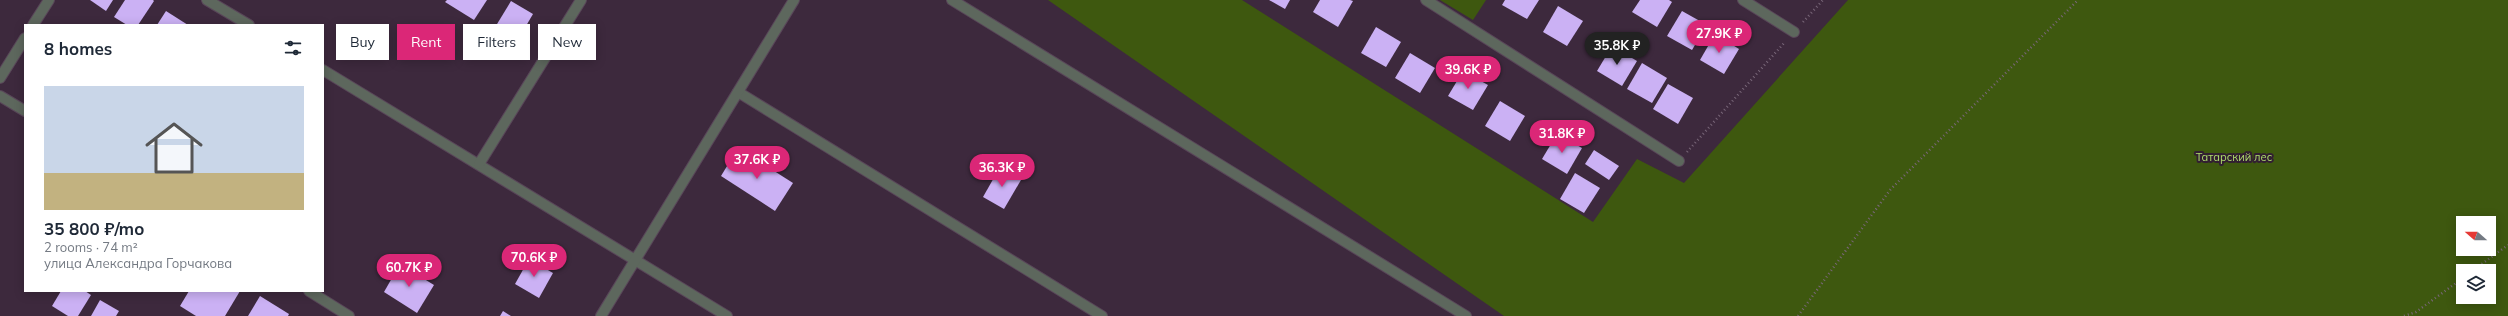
<!DOCTYPE html>
<html lang="en">
<head>
<meta charset="utf-8">
<style>
	body { margin:0; font-family:Mulish,sans-serif; background:#f2f2f3; color:#1f2937; height:100vh; display:flex; flex-direction:column; font-size:15px; white-space:nowrap }
	* { box-sizing:border-box; margin:0 }
	p { font-size:13px; color:#747a83 }
	.icon { flex:none; width:22px; height:22px; fill:none; stroke:currentColor; stroke-width:2; stroke-linecap:round; stroke-linejoin:round }
	.map { position:relative; flex:1; overflow:hidden }
	.details { position:absolute; left:24px; top:24px; width:300px; height:268px; display:flex; flex-direction:column; background:#fff; border-radius:0px; box-shadow:0 2px 10px #0003 }
	.details>* { flex:none }
	.banner { position:absolute; left:336px; top:24px; width:380px; height:36px; display:flex; gap:8px }
	.needle { width:26px; rotate:290deg }
	.buttons { position:absolute; left:2456px; top:216px; display:grid; gap:8px }
	.buttons a { display:grid; place-items:center; width:40px; height:40px; border-radius:0px; background:#fff; box-shadow:0 2px 10px #0003; font-size:20px }
	.price { position:absolute; translate:-50% -34px; padding:0 9px; border-radius:14px; background:#db2777; color:#fff; font-size:13px; line-height:26px; filter:drop-shadow(0 1px 2px #0008) }
	.price::after { content:''; position:absolute; left:50%; top:24px; width:12px; height:9px; margin-left:-6px; background:inherit; clip-path:polygon(0 0,100% 0,50% 100%) }
	.price.current { background:#222; color:#fff }
	ul { padding:0; list-style:none }
	li { display:grid; align-content:center; gap:8px; height:212px; padding:0 20px }
	li span { display:grid; place-items:center; height:124px; border-radius:0px; color:#555 }
	li>.icon { margin-inline-start:auto }
	span .icon { width:72px; height:72px; fill:#fffc; stroke-width:1 }
	li b { font-size:17px }
	h2 { display:flex; justify-content:space-between; align-items:center; height:48px; padding:0 20px; font-size:17px }
	.tag { padding:0 14px; border-radius:0px; background:#fff; box-shadow:0 2px 10px #0003; font-size:14px; line-height:36px }
	.tag.current { background:#db2777; color:#fff }
	.map>svg:first-child { display:block }
	.green { fill:#3e580f; fill-rule:evenodd }
	.building { fill:#cbb1f4 }
	.lines { fill:none; stroke-linecap:round; stroke-linejoin:round }
	.minor-casing { stroke:#594659; stroke-width:12 }
	.path { stroke:#796779; stroke-width:2.5; stroke-dasharray:1 3; stroke-linecap:butt }
	.minor { stroke:#5d675d; stroke-width:10 }
	.labels { text-anchor:middle; dominant-baseline:central; stroke-width:4; stroke-linejoin:round; paint-order:stroke }
	.park-label { font-size:11px; fill:#b0df6e; stroke:#321f32 }
</style>
</head>
<body>
<div class="map">
<svg width="2508" height="316" viewBox="0 0 2508 316">
	<rect width="100%" height="100%" fill="#3d293d"/>
	<g class="green">
		<path d="M1048,0H1242L1593,222L1637,159L1684,183L1848,0H2508V316H1504ZM2463,223H2489V249H2463ZM2463,271H2489V297H2463Z"/>
		<polygon points="1440,0 1486,0 1473,20"/>
	</g>
	<g class="building">
		<polygon points="90,0 113,0 106,11"/>
		<polygon points="125,0 153,0 154,1 138,25 127,25 114,17"/>
		<polygon points="447,0 487,0 474,20 445,2"/>
		<polygon points="1269,0 1290,0 1285,9"/>
		<polygon points="1320,0 1350,0 1353,1 1338,27 1313,12"/>
		<polygon points="1505,0 1539,0 1527,19 1502,5"/>
		<polygon points="1640,0 1669,0 1672,2 1657,27 1632,12"/>
		<polygon points="511,1 533,14 516,43 494,29"/>
		<polygon points="1558,6 1583,21 1567,46 1543,32"/>
		<polygon points="166,11 188,25 157,25"/>
		<polygon points="1682,11 1707,25 1692,50 1667,36"/>
		<polygon points="1376,27 1401,42 1386,67 1361,53"/>
		<polygon points="1715,34 1739,49 1724,74 1700,60"/>
		<polygon points="1612,46 1637,61 1622,86 1597,71"/>
		<polygon points="1410,53 1435,68 1420,93 1395,78"/>
		<polygon points="1642,63 1667,78 1652,103 1627,89"/>
		<polygon points="1463,71 1488,85 1473,110 1448,96"/>
		<polygon points="1668,84 1693,98 1678,124 1653,109"/>
		<polygon points="1500,101 1525,116 1510,141 1485,126"/>
		<polygon points="1557,134 1582,148 1567,174 1542,159"/>
		<polygon points="738,148 793,183 775,211 721,176"/>
		<polygon points="1594,150 1619,166 1609,180 1585,164"/>
		<polygon points="1000,167 1021,180 1004,209 983,197"/>
		<polygon points="1575,173 1600,188 1584,213 1560,199"/>
		<polygon points="529,259 553,273 539,298 515,284"/>
		<polygon points="400,264 434,285 417,313 384,292"/>
		<polygon points="61,291 85,291 91,295 78,316 68,316 52,306"/>
		<polygon points="189,291 240,291 225,316 196,316 180,306"/>
		<polygon points="260,296 289,314 288,316 248,316"/>
		<polygon points="100,300 119,311 116,316 91,316"/>
		<polygon points="503,311 511,316 500,316"/>
	</g>
	<g class="lines">
		<g class="minor-casing">
			<g id="minor">
				<polyline points="207,0 249,25"/>
				<polyline points="952,0 1466,316"/>
				<polyline points="1426,0 1679,161"/>
				<polyline points="1743,0 1794,32"/>
				<polyline points="33,25 49,0"/>
				<polyline points="323,70 727,316"/>
				<polyline points="0,78 25,38"/>
				<polyline points="738,92 1102,316"/>
				<polyline points="0,96 25,111"/>
				<polyline points="479,164 581,0"/>
				<polyline points="309,291 349,316"/>
				<polyline points="601,316 794,0"/>
			</g>
		</g>
		<g class="path">
			<polyline points="1803,22 1823,0"/>
			<polyline points="1687,152 1785,42"/>
			<polyline points="2472,271 2508,245"/>
			<polyline points="1798,316 1890,190 2078,0"/>
			<polyline points="2404,316 2416,312 2463,278"/>
		</g>
		<use href="#minor" class="minor"/>
	</g>
	<g class="labels">
		<g class="park-label">
			<text x="2234" y="157">Татарский лес</text>
		</g>
	</g>
</svg>
<div class="buttons">
<a><svg class="needle" viewBox="-14 -14 28 28"><path d="M0-13l5 13h-10z" fill="#e53935"/><path d="M0 13l5-13h-10z" fill="#747a83"/></svg></a>
<a><svg class="icon" aria-label="layers" viewBox="0 0 24 24"><path d="M12 4l9 5-9 5-9-5zM3 14l9 5 9-5"/></svg></a>
</div>
<b class="price" style="left:1719px;top:54px">27.9K ₽</b>
<b class="price current" style="left:1617px;top:66px">35.8K ₽</b>
<b class="price" style="left:1468px;top:90px">39.6K ₽</b>
<b class="price" style="left:1562px;top:154px">31.8K ₽</b>
<b class="price" style="left:757px;top:180px">37.6K ₽</b>
<b class="price" style="left:1002px;top:188px">36.3K ₽</b>
<b class="price" style="left:534px;top:278px">70.6K ₽</b>
<b class="price" style="left:409px;top:288px">60.7K ₽</b>
<div class="banner">
<a class="tag">Buy</a>
<a class="tag current">Rent</a>
<a class="tag">Filters</a>
<a class="tag">New</a>
</div>
<section class="details">
<h2>8 homes<svg class="icon" aria-label="filters" viewBox="0 0 24 24"><path d="M4 7h16M4 17h16"/><circle cx="9" cy="7" r="2"/><circle cx="15" cy="17" r="2"/></svg></h2>
<ul>
<li><span style="background:linear-gradient(#c9d6e8 70%,#c2b280 0)"><svg class="icon" aria-label="home" viewBox="0 0 24 24"><path d="M3 11l9-7 9 7M6 9v11h12V9"/></svg></span><div><b>35 800 ₽/mo</b><p>2 rooms · 74 m²</p><p>улица Александра Горчакова</p></div></li>
</ul>
</section>
</div>
</body>
</html>
